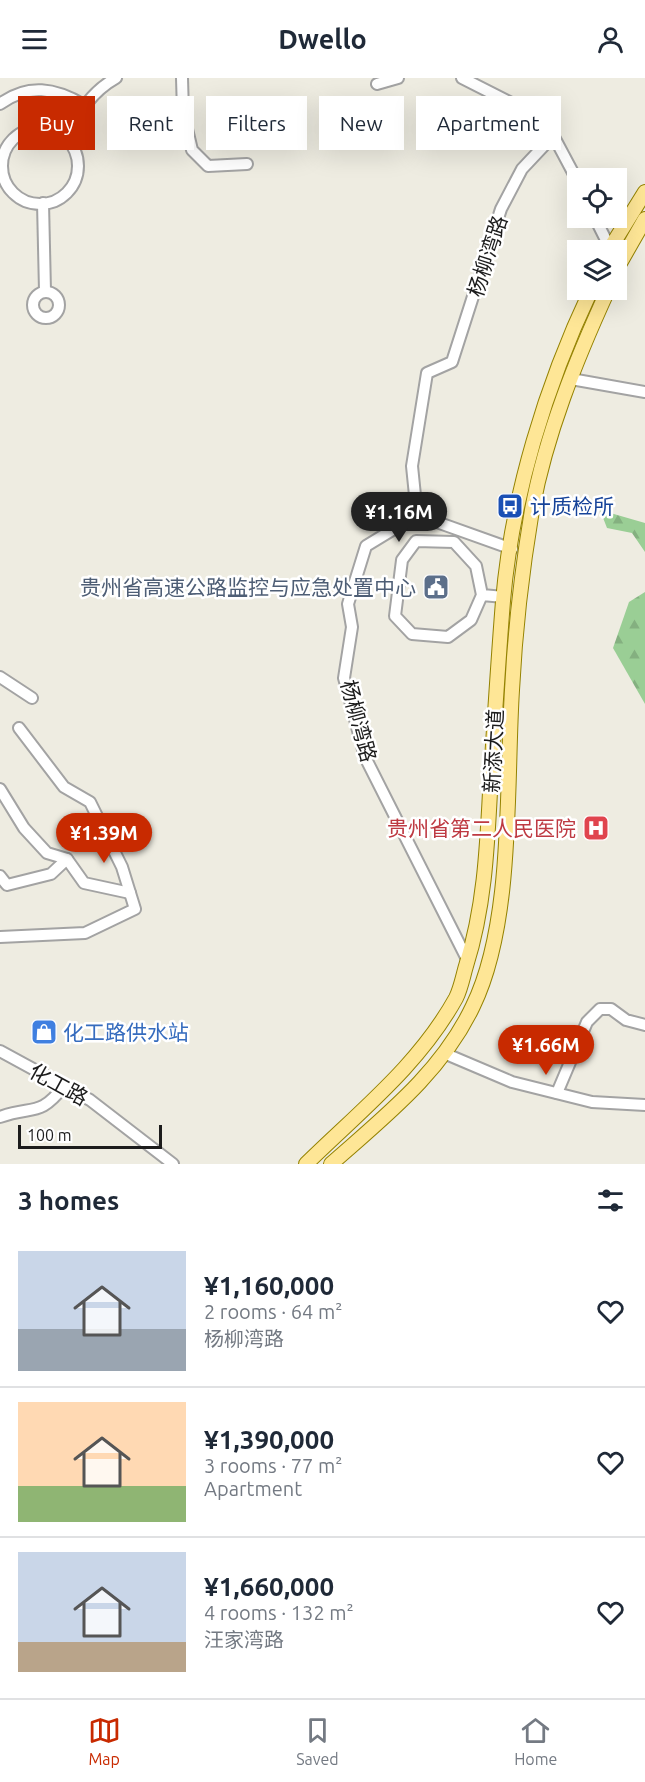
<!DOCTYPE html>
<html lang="en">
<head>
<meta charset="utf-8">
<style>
	body { margin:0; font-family:Ubuntu,"Noto Sans SC",sans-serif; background:#f6f6f7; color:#1f2937; height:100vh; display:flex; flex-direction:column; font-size:22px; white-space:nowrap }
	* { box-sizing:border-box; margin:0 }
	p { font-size:20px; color:#747a83 }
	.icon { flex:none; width:33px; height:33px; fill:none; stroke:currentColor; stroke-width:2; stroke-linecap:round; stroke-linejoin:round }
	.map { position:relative; height:1086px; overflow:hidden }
	.drawer { display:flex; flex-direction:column; background:#fff; flex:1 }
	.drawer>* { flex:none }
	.hud { position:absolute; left:18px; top:18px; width:609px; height:54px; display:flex; gap:12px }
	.fabs { position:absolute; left:567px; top:90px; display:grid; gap:12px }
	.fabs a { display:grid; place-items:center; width:60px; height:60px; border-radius:0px; background:#fff; box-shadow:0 6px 24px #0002; font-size:30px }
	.scale { position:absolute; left:18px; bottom:15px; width:144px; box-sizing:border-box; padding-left:6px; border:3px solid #1c1c1c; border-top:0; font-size:16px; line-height:21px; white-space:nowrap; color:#1c1c1c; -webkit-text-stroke:4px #fff; paint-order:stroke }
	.price { position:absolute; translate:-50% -51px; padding:0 14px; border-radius:21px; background:#c82a00; color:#fff; font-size:20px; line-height:39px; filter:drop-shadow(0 2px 3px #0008) }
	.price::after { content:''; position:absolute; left:50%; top:36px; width:18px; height:14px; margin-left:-9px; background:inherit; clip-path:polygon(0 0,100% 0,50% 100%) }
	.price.selected { background:#222; color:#fff }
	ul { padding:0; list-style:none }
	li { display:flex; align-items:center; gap:18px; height:150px; padding:0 18px }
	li+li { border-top:2px solid #e0e1e3 }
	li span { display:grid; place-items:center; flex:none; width:168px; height:120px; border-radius:0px; color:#555 }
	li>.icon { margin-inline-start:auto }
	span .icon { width:72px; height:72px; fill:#fffc; stroke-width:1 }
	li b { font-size:26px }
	h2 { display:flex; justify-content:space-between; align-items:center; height:72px; padding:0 18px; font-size:26px }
	.tag { padding:0 21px; border-radius:0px; background:#fff; box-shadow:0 6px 24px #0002; font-size:21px; line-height:54px }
	.tag.selected { background:#c82a00; color:#fff }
	header { display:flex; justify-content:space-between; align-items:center; height:78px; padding:0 18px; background:#fff; font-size:27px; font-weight:700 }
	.menu { display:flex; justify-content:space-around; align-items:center; height:84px; border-top:2px solid #e0e1e3; background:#fff; font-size:16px; color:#747a83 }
	.menu a { display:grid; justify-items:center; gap:3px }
	.menu .selected { color:#c82a00 }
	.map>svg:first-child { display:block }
	.forest { fill:url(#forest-firs) }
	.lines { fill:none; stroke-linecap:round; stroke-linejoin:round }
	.minor-casing { stroke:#a3a3a3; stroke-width:14 }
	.major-casing { stroke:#948200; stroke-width:16 }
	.minor { stroke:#fff; stroke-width:10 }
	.major { stroke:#fee696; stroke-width:14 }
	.labels { text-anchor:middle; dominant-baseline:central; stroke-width:5; stroke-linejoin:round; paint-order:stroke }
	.street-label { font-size:21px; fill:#1c1c1c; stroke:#fff }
	.transit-label { font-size:21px; fill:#164399; stroke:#fff; text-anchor:start }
	.service-label { font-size:21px; fill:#4e5e75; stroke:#fff; text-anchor:end }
	.health-label { font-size:21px; fill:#be3a42; stroke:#fff; text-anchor:end }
	.shop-label { font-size:21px; fill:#366cbe; stroke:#fff; text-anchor:start }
</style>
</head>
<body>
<header><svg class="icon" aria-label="menu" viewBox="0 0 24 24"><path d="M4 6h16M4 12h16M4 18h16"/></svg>Dwello<svg class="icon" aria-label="person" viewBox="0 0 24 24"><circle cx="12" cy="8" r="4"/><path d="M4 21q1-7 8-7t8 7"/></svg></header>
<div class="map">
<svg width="645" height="1086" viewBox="0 0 645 1086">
	<defs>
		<pattern id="forest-firs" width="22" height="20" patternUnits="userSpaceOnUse" patternTransform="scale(1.5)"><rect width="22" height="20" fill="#9ace95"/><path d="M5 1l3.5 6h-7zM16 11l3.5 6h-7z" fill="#84b080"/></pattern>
	</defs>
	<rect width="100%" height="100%" fill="#eeece1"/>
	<g class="forest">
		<polygon points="600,432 645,445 645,474 632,455 607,450"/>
		<polygon points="645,514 645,626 613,570 629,524"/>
	</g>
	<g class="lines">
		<g class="minor-casing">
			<g id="minor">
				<polyline points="182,0 183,34 192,72 208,88 247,86"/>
				<polyline points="462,0 545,42 578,104"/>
				<polyline points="377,6 398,0"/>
				<path d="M0,26C28,5 55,10 84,27"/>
				<circle cx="40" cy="88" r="38"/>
				<path d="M65,59C79,35 91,14 116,0"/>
				<polyline points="43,125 45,213"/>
				<polyline points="595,140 610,170 614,172"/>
				<circle cx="46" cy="227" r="13"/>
				<polyline points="571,301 645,314"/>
				<polyline points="417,437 512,471"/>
				<polyline points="482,517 471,542 448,559 412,556 395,538 402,482 416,463 454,464 476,488 482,517 504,519"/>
				<polyline points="0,599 32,620"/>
				<polyline points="0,711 24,750 47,775 67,781 84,805 130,815"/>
				<polyline points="0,798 7,807 51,796 67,781"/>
				<polyline points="0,859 85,855 135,831 122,789 90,724 64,709 19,650"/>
				<polyline points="468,883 365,679 344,600 352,549 348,526 366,468 417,437 412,388 427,295 452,284 501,131 522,91 553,58"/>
				<polyline points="0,973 90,1022 173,1086"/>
				<polyline points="446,976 512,1004 592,1024 645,1027"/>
				<polyline points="557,1015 587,944 600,931 611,931 626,942 645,947"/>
				<path d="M0,1039C33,1027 39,1040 64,1008"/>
			</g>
		</g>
		<g class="major-casing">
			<g id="major">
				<polyline points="609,172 645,114"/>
				<polyline points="616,192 645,141"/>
				<path d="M306,1086C360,1033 419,987 456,920C461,910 463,898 466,888C484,831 487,773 490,714C494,650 498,586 503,523C512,417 546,307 591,212"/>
				<path d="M331,1086C384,1039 442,994 473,928C514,844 506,706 512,612C515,552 522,492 532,432C546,356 576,282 608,212"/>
			</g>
		</g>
		<use href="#minor" class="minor"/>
		<use href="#major" class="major"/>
	</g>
	<defs>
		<g id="bus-square" transform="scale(1.35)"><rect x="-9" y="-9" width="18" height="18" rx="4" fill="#1a4fb4" stroke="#fff"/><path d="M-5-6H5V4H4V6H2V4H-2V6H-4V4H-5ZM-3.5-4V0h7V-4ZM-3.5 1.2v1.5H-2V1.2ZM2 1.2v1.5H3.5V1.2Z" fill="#fff"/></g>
		<g id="civic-square" transform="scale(1.35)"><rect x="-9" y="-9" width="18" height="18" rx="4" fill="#5c6f8a" stroke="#fff"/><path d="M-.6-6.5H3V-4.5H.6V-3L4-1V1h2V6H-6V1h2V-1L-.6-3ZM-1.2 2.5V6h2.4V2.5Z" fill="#fff"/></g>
		<g id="hospital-square" transform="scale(1.35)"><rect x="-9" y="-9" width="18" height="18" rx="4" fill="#e0444e" stroke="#fff"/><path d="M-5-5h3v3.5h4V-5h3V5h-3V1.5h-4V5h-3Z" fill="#fff"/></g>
		<g id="shop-square" transform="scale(1.35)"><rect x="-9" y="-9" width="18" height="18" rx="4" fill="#3f7fe0" stroke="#fff"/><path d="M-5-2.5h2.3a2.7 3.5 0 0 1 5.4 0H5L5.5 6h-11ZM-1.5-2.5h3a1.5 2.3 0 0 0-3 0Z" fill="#fff"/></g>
	</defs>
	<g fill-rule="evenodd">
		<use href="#bus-square" x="510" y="428"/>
		<use href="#civic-square" x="436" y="509"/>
		<use href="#hospital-square" x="596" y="750"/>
		<use href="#shop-square" x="44" y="954"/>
	</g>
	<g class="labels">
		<g class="street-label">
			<text transform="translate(487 178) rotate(-72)">杨柳湾路</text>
			<text transform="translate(359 643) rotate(75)">杨柳湾路</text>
			<text transform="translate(493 673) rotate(-87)">新添大道</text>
			<text transform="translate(59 1006) rotate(29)">化工路</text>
		</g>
		<g class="transit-label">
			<text x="530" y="428">计质检所</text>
		</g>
		<g class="service-label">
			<text x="416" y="509">贵州省高速公路监控与应急处置中心</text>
		</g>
		<g class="health-label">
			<text x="576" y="750">贵州省第二人民医院</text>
		</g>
		<g class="shop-label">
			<text x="63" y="954">化工路供水站</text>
		</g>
	</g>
</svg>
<div class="fabs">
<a><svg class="icon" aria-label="locate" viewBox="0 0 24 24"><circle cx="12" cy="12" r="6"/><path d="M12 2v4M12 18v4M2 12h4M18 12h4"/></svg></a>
<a><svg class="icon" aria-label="layers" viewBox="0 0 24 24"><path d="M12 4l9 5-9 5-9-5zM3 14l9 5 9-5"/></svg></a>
</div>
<div class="scale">100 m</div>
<b class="price selected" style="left:399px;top:465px">¥1.16M</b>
<b class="price" style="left:104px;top:786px">¥1.39M</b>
<b class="price" style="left:546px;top:998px">¥1.66M</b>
<div class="hud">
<a class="tag selected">Buy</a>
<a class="tag">Rent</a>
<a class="tag">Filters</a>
<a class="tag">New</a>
<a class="tag">Apartment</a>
</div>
</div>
<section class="drawer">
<h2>3 homes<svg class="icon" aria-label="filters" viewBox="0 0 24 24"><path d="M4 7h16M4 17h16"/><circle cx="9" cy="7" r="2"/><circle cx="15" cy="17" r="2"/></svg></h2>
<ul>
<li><span style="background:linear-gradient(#c9d6e8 65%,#9aa5b1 0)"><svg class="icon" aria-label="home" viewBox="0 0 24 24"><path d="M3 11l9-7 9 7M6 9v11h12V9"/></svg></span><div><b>¥1,160,000</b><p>2 rooms · 64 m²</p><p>杨柳湾路</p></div><svg class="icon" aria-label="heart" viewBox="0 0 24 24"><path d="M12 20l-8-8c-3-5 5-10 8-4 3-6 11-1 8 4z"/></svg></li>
<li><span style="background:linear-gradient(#ffd9b3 70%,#8fb573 0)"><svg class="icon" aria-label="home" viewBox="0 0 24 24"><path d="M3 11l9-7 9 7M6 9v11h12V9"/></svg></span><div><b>¥1,390,000</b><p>3 rooms · 77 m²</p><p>Apartment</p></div><svg class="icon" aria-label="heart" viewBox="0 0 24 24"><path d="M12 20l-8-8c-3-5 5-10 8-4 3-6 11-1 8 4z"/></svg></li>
<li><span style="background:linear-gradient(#c9d6e8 75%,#b9a48a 0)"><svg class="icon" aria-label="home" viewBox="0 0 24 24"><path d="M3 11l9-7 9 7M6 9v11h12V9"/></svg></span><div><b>¥1,660,000</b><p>4 rooms · 132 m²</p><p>汪家湾路</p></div><svg class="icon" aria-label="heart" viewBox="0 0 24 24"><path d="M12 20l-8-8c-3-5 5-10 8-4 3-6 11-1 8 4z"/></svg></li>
</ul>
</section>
<nav class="menu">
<a class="selected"><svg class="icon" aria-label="map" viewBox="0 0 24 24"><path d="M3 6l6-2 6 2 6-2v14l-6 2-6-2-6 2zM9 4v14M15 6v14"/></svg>Map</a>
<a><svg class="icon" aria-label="saved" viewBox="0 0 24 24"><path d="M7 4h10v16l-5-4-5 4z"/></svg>Saved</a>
<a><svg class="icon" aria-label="home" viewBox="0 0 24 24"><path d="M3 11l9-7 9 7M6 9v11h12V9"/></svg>Home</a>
</nav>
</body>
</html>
